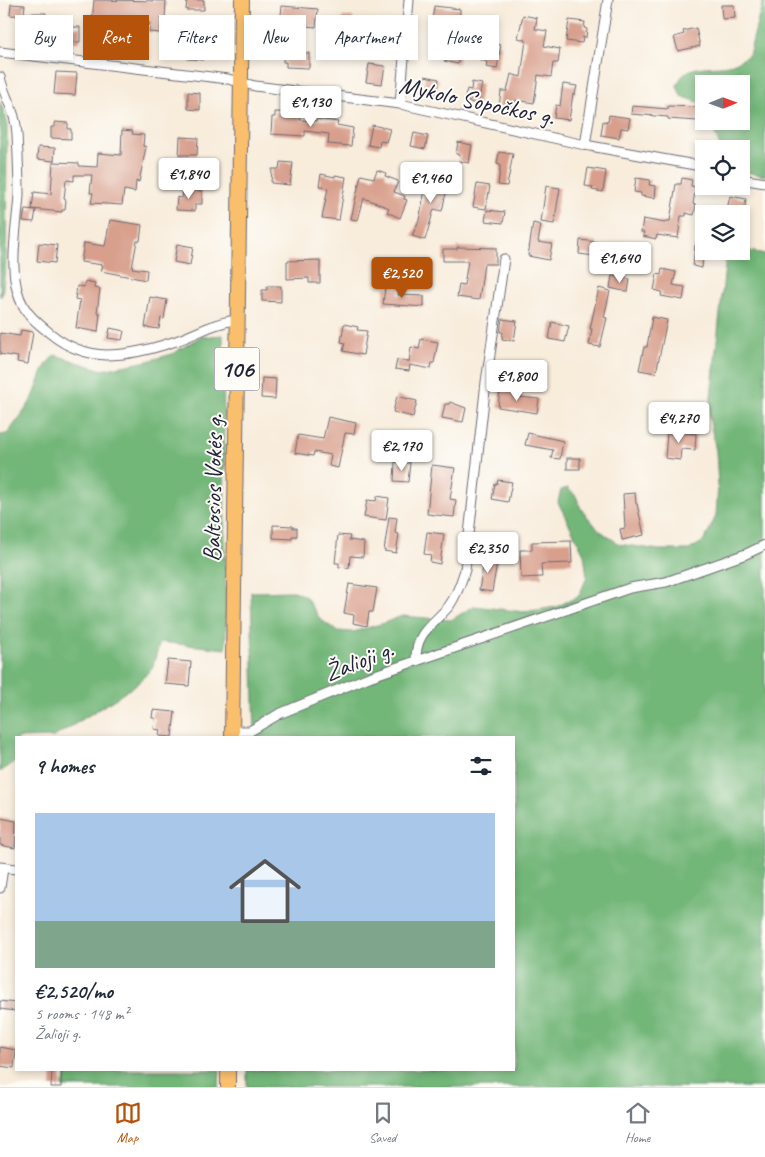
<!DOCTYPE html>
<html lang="en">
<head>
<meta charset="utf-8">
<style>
	body { margin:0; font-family:Caveat,sans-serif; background:#f2f2f3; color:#1f2937; height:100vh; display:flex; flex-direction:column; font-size:19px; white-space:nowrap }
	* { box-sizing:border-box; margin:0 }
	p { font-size:16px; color:#747a83 }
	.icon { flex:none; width:28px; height:28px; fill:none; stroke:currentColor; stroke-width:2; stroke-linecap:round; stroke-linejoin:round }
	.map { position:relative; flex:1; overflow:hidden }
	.sheet { position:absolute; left:15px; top:736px; width:500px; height:335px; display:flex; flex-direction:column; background:#fff; border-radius:0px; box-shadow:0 2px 8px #0003 }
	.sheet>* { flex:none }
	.hud { position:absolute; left:15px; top:15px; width:500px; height:45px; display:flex; gap:10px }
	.needle { width:32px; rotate:89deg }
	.fabs { position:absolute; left:695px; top:75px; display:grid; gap:10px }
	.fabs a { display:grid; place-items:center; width:55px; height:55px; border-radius:0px; background:#fff; box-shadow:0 2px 8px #0003; font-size:25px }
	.price { position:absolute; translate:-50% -42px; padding:0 11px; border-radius:5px; background:#fff; color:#222; font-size:16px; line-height:32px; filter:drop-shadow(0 1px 2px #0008) }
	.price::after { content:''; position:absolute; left:50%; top:30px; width:15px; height:11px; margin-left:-8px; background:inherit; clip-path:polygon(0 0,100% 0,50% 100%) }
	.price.selected { background:#b45309; color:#fff }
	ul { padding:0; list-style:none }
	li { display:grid; align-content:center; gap:10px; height:265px; padding:0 20px }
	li+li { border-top:1px solid #e0e1e3 }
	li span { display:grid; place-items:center; height:155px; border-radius:0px; color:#555 }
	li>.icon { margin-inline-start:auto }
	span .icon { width:90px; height:90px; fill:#fffc; stroke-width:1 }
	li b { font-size:21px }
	h2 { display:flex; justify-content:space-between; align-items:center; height:60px; padding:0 20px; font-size:21px }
	.tag { padding:0 18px; border-radius:0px; background:#fff; box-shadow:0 2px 8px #0003; font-size:18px; line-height:45px }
	.tag.selected { background:#b45309; color:#fff }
	.dock { display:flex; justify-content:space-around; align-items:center; height:70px; border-top:1px solid #e0e1e3; background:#fff; font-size:14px; color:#747a83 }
	.dock a { display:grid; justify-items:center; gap:2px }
	.dock .selected { color:#b45309 }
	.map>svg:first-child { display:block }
	.forest { fill:#72b678; stroke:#4a6c5a }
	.building { fill:#d89f8c }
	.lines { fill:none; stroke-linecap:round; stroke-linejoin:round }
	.street-casing { stroke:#6d6973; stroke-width:11 }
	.primary-casing { stroke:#6d6973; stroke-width:16 }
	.street { stroke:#fff; stroke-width:9 }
	.primary { stroke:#f9bf6d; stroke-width:14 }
	.labels { text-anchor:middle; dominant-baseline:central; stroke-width:4; stroke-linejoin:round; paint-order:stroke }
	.shield { fill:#fdfcf7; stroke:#646373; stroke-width:1 }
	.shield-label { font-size:24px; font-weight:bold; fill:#22223b }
	.street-label { font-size:25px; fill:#22223b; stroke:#fdfcf7 }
</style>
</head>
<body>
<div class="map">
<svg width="765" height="1087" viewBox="0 0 765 1087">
	<rect width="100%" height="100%" fill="#fdfcf7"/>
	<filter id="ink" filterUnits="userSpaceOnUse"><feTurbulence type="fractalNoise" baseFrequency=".02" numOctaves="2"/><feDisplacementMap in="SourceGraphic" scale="10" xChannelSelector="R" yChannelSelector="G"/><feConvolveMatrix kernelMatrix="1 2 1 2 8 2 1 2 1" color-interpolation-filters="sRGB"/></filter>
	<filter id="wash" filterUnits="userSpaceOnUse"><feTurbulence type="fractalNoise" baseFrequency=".0096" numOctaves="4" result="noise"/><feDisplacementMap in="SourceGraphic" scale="20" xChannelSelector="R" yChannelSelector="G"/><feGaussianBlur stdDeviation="1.12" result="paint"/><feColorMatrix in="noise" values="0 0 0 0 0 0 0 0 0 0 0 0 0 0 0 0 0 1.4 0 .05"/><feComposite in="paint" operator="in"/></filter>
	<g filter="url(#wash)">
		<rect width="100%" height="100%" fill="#f8ecdb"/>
		<g class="forest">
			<path d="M763,0H765V176L741,171V149H721L710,121H741V84H704V108L701,103L681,96L677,86C686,59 714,71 735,63C740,61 745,57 749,55Z"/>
			<polygon points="0,102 7,121 6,261 2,295 0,297"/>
			<polygon points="741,249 765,254 765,1087 247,1087 247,1070 514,1070 514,738 255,737 251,592 294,591 306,597 320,619 337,631 353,632 381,624 402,616 451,620 474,606 524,612 556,607 579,596 587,577 584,554 558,502 561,490 568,488 576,496 581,509 599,530 619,544 659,550 689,550 704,541 716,516 718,485 716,451 709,416 726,257 731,251 741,251"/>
			<path d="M223,335L226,649L160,642L152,669L138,683L118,697L54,737L16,738V761L0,772V435L7,434C16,422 26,410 33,397C40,383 42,365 55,355L102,370L148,361L172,354L200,337Z"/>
			<polygon points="68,1070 220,1070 219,1087 62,1087"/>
		</g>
		<g id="blocks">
			<g class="building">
				<polygon points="94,0 166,1 165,19 161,18 160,33 149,32 150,23 103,20 103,23 92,22"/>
				<polygon points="187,0 204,0 204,10 186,10"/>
				<polygon points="11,4 25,5 24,13 46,13 46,32 62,32 63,27 80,27 80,42 18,43 18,34 23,34 23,16 10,15"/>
				<polygon points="721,5 734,5 735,18 722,19"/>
				<polygon points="282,6 318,9 316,27 285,24 286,16 281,15"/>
				<polygon points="434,6 460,9 460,16 481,20 479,32 464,30 463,32 458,32 457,49 460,50 458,64 444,61 449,35 442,34 444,23 432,22"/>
				<polygon points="523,15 537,18 535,29 547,31 544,46 560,49 558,63 553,63 551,77 538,75 534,103 516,100 514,110 499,107 501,91 507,91 511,74 521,77 526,40 518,38"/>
				<polygon points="342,17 353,17 352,33 362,34 362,38 375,39 374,50 350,47 349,55 329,53 330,44 322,43 324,33 342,35"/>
				<polygon points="569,20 585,22 584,28 587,29 586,38 583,37 582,43 566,41"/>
				<polygon points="696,28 700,46 678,51 674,37 684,34 683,31"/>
				<polygon points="186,38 204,39 203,60 187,59 187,54 178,54 178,43 186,44"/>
				<polygon points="484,42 501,45 497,69 486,67 487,62 480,60"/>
				<polygon points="284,44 296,45 296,53 309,53 309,68 286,67 286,62 283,62"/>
				<polygon points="369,64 385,66 382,84 366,82"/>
				<polygon points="56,72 77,73 75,95 54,94"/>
				<polygon points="425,76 439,79 436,95 422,92"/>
				<polygon points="472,82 482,84 478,104 464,101 467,89 471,90"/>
				<polygon points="563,84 577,86 575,94 573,94 569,120 554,118 556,105 560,106"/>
				<polygon points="188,92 200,93 200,110 188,109"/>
				<polygon points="632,106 668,109 668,106 699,107 698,121 668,119 668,117 631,114"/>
				<polygon points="275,112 301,113 300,120 316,121 317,119 338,122 337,125 353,128 351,146 328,144 329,134 305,131 305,136 271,134 272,117 275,117"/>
				<polygon points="609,115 630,118 628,129 621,128 619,138 601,135 603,121 608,122"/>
				<polygon points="55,122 68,123 68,129 71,129 71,139 51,138 51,127 55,127"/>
				<polygon points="372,125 390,129 386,142 380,141 379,147 368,145"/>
				<polygon points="122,130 133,131 132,134 144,135 143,146 146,147 139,182 136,181 135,192 124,190 122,205 91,203 93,193 90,193 92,175 74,175 74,181 66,180 64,199 66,200 65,210 62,210 62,212 32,209 34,192 51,194 53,162 79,163 79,166 97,167 98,153 121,155"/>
				<polygon points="414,133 428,136 425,149 411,146"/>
				<polygon points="180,137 198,138 197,155 179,155"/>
				<polygon points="458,142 472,145 469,163 459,161 460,155 456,154"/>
				<polygon points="38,147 55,148 54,161 37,159"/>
				<polygon points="499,152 513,154 507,186 498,185 500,170 500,165 497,164"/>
				<polygon points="280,162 293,163 290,185 271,183 272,169 279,169"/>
				<polygon points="588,168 606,171 603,192 592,190 593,187 585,186"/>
				<polygon points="377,170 386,173 385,176 398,181 394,192 405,196 404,199 407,200 400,218 387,212 389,208 364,198 358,220 351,219 361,175 374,178"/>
				<polygon points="321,174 335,177 335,175 346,177 339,220 322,218 328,188 319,186"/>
				<polygon points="428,175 449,180 442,211 434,209 425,240 412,236 419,220"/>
				<polygon points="636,178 650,180 649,185 656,186 655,198 641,196 641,193 634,192"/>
				<polygon points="682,178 692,180 691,186 696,187 693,204 696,205 694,215 686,213 686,216 681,216 678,238 657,235 656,239 643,236 644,232 641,232 643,219 665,223 665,221 670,221 676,184 681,184"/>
				<polygon points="477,184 490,186 486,209 473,207"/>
				<polygon points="546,186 560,188 554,224 541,222"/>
				<polygon points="183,190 202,191 202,204 195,204 195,211 176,210 177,197 182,198"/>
				<polygon points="730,196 746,199 744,214 726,214"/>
				<polygon points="25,209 36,210 34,222 23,221"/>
				<polygon points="487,210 505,212 503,223 485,221"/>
				<polygon points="110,220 142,225 140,241 137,241 132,268 147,270 146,280 101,271 103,265 81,262 84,243 105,246"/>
				<polygon points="533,223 541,225 538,242 552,244 549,260 528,256"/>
				<polygon points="580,240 597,242 595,256 579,254"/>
				<polygon points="39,243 57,245 55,263 37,261"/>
				<polygon points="177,244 193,247 190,265 174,262"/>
				<polygon points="695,245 704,246 702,268 693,266"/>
				<polygon points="457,247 496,248 496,264 484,264 479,300 457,297 459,284 464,285 468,261 443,261 443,249 457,249"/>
				<polygon points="320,260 320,283 309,283 309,278 287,279 287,261"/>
				<polygon points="662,269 676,272 673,285 685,287 683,300 661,296 662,292 654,290 657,274 661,275"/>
				<polygon points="612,276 630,279 628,292 610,288"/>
				<polygon points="85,281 95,283 94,288 100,289 97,313 100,313 98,332 76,328 80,300 75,299 77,286 84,287"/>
				<polygon points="267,286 281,286 281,302 262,301 262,290 267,290"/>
				<polygon points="385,287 399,289 398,295 424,296 424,307 383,304"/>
				<polygon points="599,288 610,291 604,317 607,318 600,347 589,345 592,329 590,329"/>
				<polygon points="150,297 167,300 164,319 161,318 159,329 145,327"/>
				<polygon points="652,317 667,320 656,373 639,370 644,347 647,347"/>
				<polygon points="502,319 517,321 514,341 502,339 503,332 500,332"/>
				<polygon points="552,322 569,326 565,342 549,339"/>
				<polygon points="344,324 358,327 357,330 367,331 363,355 343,351 345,343 341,342"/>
				<polygon points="110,328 124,331 122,340 108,338"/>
				<polygon points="21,330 33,332 28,364 17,362 18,357 0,354 0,333 20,336"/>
				<polygon points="421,339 438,342 434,363 432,363 431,369 410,365 409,371 395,369 397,360 409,362 411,347 419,349"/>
				<polygon points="262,378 276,379 275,399 261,398"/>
				<polygon points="500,390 521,393 520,397 539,399 537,413 498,407"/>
				<polygon points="397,396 417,401 413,417 393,412"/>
				<polygon points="450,402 466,408 463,422 442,418 445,404 449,404"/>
				<polygon points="328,417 356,423 354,434 345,433 338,468 329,466 331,455 314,452 313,456 295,453 298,435 323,439"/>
				<polygon points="678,432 696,434 695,450 681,449 680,460 665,458 667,433 678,434"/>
				<polygon points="528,433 563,441 560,459 551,458 553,450 525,445"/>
				<rect x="567" y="458" width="13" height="11"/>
				<polygon points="395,462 410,463 408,482 394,481"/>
				<polygon points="432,465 455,468 450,499 456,500 454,517 427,514"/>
				<polygon points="498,480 512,482 508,502 492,499 495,484 497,484"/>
				<polygon points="635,493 636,504 637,504 644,535 622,540 620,529 625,528 623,494"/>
				<polygon points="377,496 389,498 386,520 364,517 367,500 376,501"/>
				<polygon points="389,517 397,518 395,533 399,534 396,553 384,551"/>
				<polygon points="273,525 293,526 293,528 297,528 297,536 292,536 292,539 273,538"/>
				<polygon points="427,532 444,534 440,564 430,562 431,555 424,554"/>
				<polygon points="338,535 350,536 349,540 364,542 363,557 350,556 349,568 339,567 339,563 335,563"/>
				<polygon points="571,541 572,563 541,564 542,577 521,578 520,550 532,550 532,542"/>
				<polygon points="485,555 498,557 492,592 479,590"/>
				<polygon points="349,584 377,588 373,612 369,612 367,626 353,623 354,615 344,613"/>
				<polygon points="168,660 191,662 189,686 165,684"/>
				<polygon points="153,710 175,712 172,737 159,736 160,730 154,729 155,718 152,718"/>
				<polygon points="0,818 16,821 15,848 0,845"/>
				<polygon points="0,1001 16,1003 15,1011 0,1009"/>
				<polygon points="0,1047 16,1050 14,1068 0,1066"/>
				<polygon points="52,1070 62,1070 61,1087 51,1087"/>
			</g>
		</g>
	</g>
	<g filter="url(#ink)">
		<use href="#blocks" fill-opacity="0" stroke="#6d6973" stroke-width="1"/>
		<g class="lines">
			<g class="street-casing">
				<g id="street">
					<polyline points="0,52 228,79 255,86 400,104 585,145 695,165 704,169"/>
					<path d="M0,77C4,97 16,111 17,134C18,154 19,175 19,195C17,228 6,278 24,307C30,318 41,326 51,334C67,347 85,354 106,355C129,355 152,349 173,342C195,335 214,322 237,320"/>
					<polyline points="400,104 409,0"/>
					<polyline points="585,145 608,0"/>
					<polyline points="741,179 765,183"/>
					<polyline points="416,661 630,588 666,582 746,554 765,545"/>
					<path d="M232,731H250L279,714L369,677L416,661C415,632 433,625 449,606C457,595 461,583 465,570L486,382L504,259"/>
					<polyline points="0,867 16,869"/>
					<polyline points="0,888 3,868"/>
				</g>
			</g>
			<g class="primary-casing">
				<g id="primary">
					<polyline points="232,738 242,0"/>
					<polyline points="228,1087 228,1070"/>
				</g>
			</g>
			<use href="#street" class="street"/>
			<use href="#primary" class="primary"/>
		</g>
	</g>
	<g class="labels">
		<rect class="shield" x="214.5" y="347.5" width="45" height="43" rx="4"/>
		<g class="shield-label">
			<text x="237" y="369">106</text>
		</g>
		<g class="street-label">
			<text transform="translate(477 101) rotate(12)">Mykolo Sopočkos g.</text>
			<text transform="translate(213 488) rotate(-89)">Baltosios Vokės g.</text>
			<text transform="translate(359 661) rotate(-21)">Žalioji g.</text>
		</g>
	</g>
</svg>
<div class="fabs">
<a><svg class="needle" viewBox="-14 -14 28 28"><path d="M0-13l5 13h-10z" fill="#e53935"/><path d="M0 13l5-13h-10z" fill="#747a83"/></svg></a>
<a><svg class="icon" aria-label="locate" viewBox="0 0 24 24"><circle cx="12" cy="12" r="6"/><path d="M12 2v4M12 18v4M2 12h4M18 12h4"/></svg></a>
<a><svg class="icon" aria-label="layers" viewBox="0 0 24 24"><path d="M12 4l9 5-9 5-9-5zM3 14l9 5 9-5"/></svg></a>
</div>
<b class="price" style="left:311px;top:128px">€1,130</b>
<b class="price" style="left:189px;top:200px">€1,840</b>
<b class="price" style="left:431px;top:204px">€1,460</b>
<b class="price" style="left:620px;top:284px">€1,640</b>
<b class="price selected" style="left:402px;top:299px">€2,520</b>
<b class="price" style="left:517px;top:402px">€1,800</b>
<b class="price" style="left:679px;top:444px">€4,270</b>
<b class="price" style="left:402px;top:472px">€2,170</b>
<b class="price" style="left:488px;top:574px">€2,350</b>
<div class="hud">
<a class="tag">Buy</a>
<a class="tag selected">Rent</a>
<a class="tag">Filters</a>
<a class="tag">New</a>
<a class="tag">Apartment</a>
<a class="tag">House</a>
</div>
<section class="sheet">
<h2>9 homes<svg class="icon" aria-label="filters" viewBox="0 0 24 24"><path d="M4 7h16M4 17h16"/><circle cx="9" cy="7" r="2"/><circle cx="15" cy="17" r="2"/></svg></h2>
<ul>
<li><span style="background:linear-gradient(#a9c7e8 70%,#7fa58c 0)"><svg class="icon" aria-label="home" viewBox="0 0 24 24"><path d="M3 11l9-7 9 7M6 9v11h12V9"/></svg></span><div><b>€2,520/mo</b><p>5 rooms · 148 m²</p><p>Žalioji g.</p></div></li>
</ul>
</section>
</div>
<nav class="dock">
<a class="selected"><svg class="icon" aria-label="map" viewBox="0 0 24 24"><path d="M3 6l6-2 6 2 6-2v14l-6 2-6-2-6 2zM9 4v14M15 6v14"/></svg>Map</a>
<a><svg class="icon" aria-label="saved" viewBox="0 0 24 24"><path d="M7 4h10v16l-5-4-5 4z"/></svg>Saved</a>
<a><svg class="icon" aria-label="home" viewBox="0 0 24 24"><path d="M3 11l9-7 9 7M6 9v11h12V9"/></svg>Home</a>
</nav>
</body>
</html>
